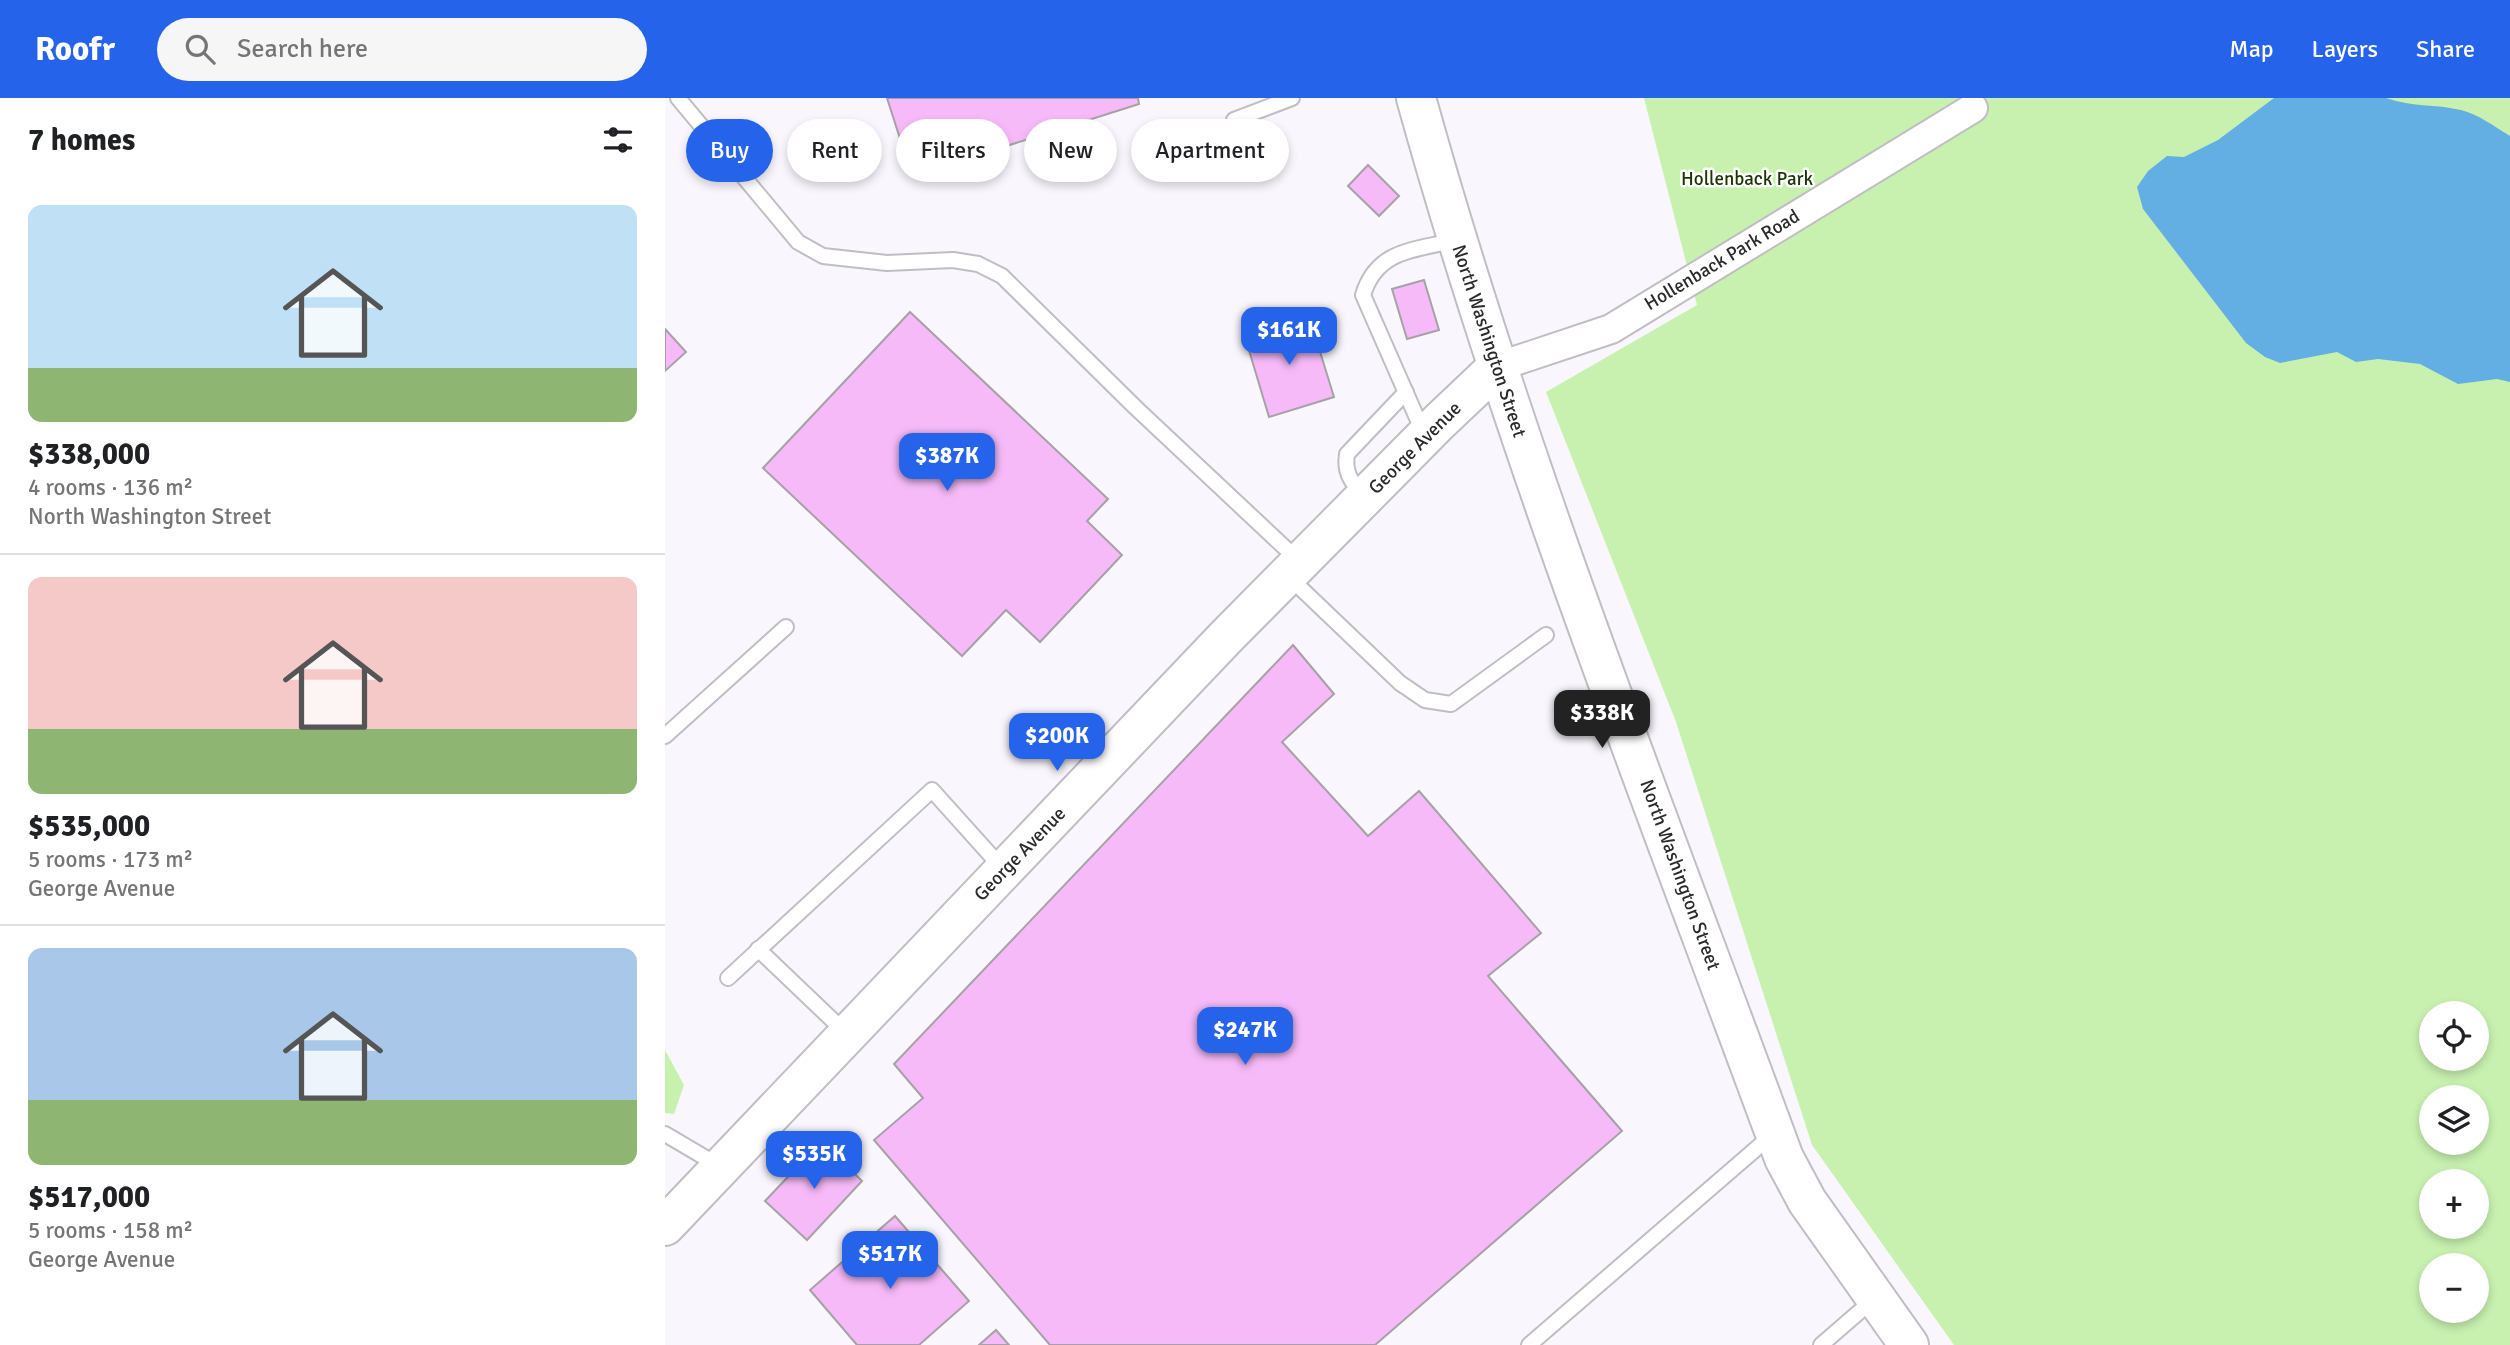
<!DOCTYPE html>
<html lang="en">
<head>
<meta charset="utf-8">
<style>
	body { margin:0; font-family:Signika,sans-serif; background:#f6f6f6; color:#202124; height:100vh; display:flex; flex-direction:column; font-size:26px; white-space:nowrap }
	* { box-sizing:border-box; margin:0 }
	p { font-size:23px; color:#757577 }
	.icon { flex:none; width:38px; height:38px; fill:none; stroke:currentColor; stroke-width:2; stroke-linecap:round; stroke-linejoin:round }
	.map { position:relative; flex:1; overflow:hidden }
	.drawer { display:flex; flex-direction:column; background:#fff; width:665px }
	.drawer>* { flex:none }
	.top-card { position:absolute; left:21px; top:21px; width:665px; height:63px; display:flex; gap:14px }
	.fabs { position:absolute; left:1754px; top:903px; display:grid; gap:14px }
	.fabs a { display:grid; place-items:center; width:70px; height:70px; border-radius:50%; background:#fff; box-shadow:0 4px 10px #0003; font-size:35px }
	.price { position:absolute; translate:-50% -60px; padding:0 16px; border-radius:14px; background:#2563eb; color:#fff; font-size:23px; line-height:46px; filter:drop-shadow(0 2px 4px #0008) }
	.price::after { content:''; position:absolute; left:50%; top:42px; width:21px; height:16px; margin-left:-10px; background:inherit; clip-path:polygon(0 0,100% 0,50% 100%) }
	.price.active { background:#222; color:#fff }
	ul { padding:0; list-style:none }
	li { display:grid; align-content:center; gap:14px; height:371px; padding:0 28px }
	li+li { border-top:2px solid #e0e0e0 }
	li span { display:grid; place-items:center; height:217px; border-radius:14px; color:#555 }
	li>.icon { margin-inline-start:auto }
	span .icon { width:126px; height:126px; fill:#fffc; stroke-width:1 }
	li b { font-size:30px }
	h2 { display:flex; justify-content:space-between; align-items:center; height:84px; padding:0 28px; font-size:30px }
	.tag { padding:0 24px; border-radius:32px; background:#fff; box-shadow:0 4px 10px #0003; font-size:24px; line-height:63px }
	.tag.active { background:#2563eb; color:#fff }
	header { display:flex; align-items:center; gap:42px; box-sizing:border-box; height:98px; padding:0 35px; background:#2563eb; color:#fff }
	header strong { font-size:33px }
	nav { display:flex; gap:38px; margin-inline-start:auto; font-size:24px }
	.search { width:490px; height:63px; background:#f6f6f6; display:flex; align-items:center; gap:18px; box-sizing:border-box; padding:0 24px; border-radius:38px; color:#757577; font-size:26px }
	main { display:flex; flex:1; min-height:0 }
	.map>svg:first-child { display:block }
	.green { fill:#c8f1b0; fill-rule:evenodd }
	.water { fill:#63afe3 }
	.building { fill:#f6baf9; stroke:#a6a1a6; stroke-width:2 }
	.lines { fill:none; stroke-linecap:round; stroke-linejoin:round }
	.lane-casing { stroke:#c0bec4; stroke-width:18 }
	.street-casing { stroke:#c0bec4; stroke-width:32 }
	.secondary-casing { stroke:#c0bec4; stroke-width:42 }
	.lane { stroke:#fff; stroke-width:14 }
	.street { stroke:#fff; stroke-width:28 }
	.secondary { stroke:#fff; stroke-width:38 }
	.labels { text-anchor:middle; dominant-baseline:central; stroke-width:5; stroke-linejoin:round; paint-order:stroke }
	.park-label { font-size:19px; fill:#193502; stroke:#fff }
	.street-label { font-size:19px; fill:#2a292b; stroke:#fff }
</style>
</head>
<body>
<header>
<strong>Roofr</strong>
<div class="search"><svg class="icon" aria-label="search" viewBox="0 0 24 24"><circle cx="10" cy="10" r="6"/><path d="M15 15l6 6"/></svg>Search here</div>
<nav><a>Map</a><a>Layers</a><a>Share</a></nav>
</header>
<main>
<section class="drawer">
<h2>7 homes<svg class="icon" aria-label="filters" viewBox="0 0 24 24"><path d="M4 7h16M4 17h16"/><circle cx="9" cy="7" r="2"/><circle cx="15" cy="17" r="2"/></svg></h2>
<ul>
<li><span style="background:linear-gradient(#bfe0f5 75%,#8fb573 0)"><svg class="icon" aria-label="home" viewBox="0 0 24 24"><path d="M3 11l9-7 9 7M6 9v11h12V9"/></svg></span><div><b>$338,000</b><p>4 rooms · 136 m²</p><p>North Washington Street</p></div></li>
<li><span style="background:linear-gradient(#f6c9c9 70%,#8fb573 0)"><svg class="icon" aria-label="home" viewBox="0 0 24 24"><path d="M3 11l9-7 9 7M6 9v11h12V9"/></svg></span><div><b>$535,000</b><p>5 rooms · 173 m²</p><p>George Avenue</p></div></li>
<li><span style="background:linear-gradient(#a9c7e8 70%,#8fb573 0)"><svg class="icon" aria-label="home" viewBox="0 0 24 24"><path d="M3 11l9-7 9 7M6 9v11h12V9"/></svg></span><div><b>$517,000</b><p>5 rooms · 158 m²</p><p>George Avenue</p></div></li>
</ul>
</section>
<div class="map">
<svg width="1845" height="1247" viewBox="0 0 1845 1247">
	<rect width="100%" height="100%" fill="#f9f7fd"/>
	<g class="green">
		<path d="M979,0H1845V1247H1289L1147,1047L1011,624L881,294L1032,207ZM1766,915H1811V961H1766ZM1766,999H1811V1045H1766ZM1766,1083H1811V1129H1766ZM1766,1167H1811V1213H1766Z"/>
		<polygon points="0,952 19,987 9,1016 0,1015"/>
	</g>
	<path class="water" d="M1609,0H1721C1745,9 1771,6 1796,12C1813,16 1830,29 1845,38V284L1832,281L1793,286L1755,266L1713,261L1691,264L1672,254L1615,265L1600,259L1581,245L1478,111L1472,89L1483,73L1502,58L1519,59L1553,42Z"/>
	<g class="building">
		<polygon points="222,0 473,0 474,6 247,78"/>
		<polygon points="703,67 734,98 714,118 683,88"/>
		<polygon points="759,182 774,232 742,241 727,191"/>
		<polygon points="245,214 443,401 422,423 457,457 375,544 341,512 297,558 98,370"/>
		<polygon points="644,218 669,299 604,319 580,239"/>
		<polygon points="0,231 21,254 0,273"/>
		<polygon points="628,547 669,596 617,644 703,738 754,693 876,835 823,878 957,1033 710,1247 385,1247 209,1042 258,1000 229,966"/>
		<polygon points="157,1043 197,1083 142,1142 100,1103"/>
		<polygon points="230,1118 304,1203 254,1247 192,1247 145,1192"/>
		<polygon points="331,1232 344,1247 314,1247"/>
	</g>
	<g class="lines">
		<g class="lane-casing">
			<g id="lane">
				<polyline points="13,0 133,144 158,158 222,165 288,162 313,166 337,178 471,310 634,463"/>
				<polyline points="569,22 627,0"/>
				<path d="M759,336L698,197C712,151 749,153 790,142"/>
				<path d="M697,397C686,383 679,374 682,356L741,294"/>
				<polyline points="624,479 735,585 760,602 786,606 881,537"/>
				<polyline points="0,638 121,529"/>
				<polyline points="93,851 181,935"/>
				<polyline points="63,880 267,692 338,771"/>
				<polyline points="0,1036 56,1069"/>
				<polyline points="864,1247 1107,1037"/>
				<polyline points="1156,1247 1209,1201"/>
			</g>
		</g>
		<g class="street-casing">
			<polyline id="street" points="832,269 946,231 1308,10"/>
		</g>
		<g class="secondary-casing">
			<g id="secondary">
				<path d="M751,0C851,360 990,709 1119,1060L1142,1103L1244,1247"/>
				<polyline points="0,1128 562,538 774,324 832,269"/>
			</g>
		</g>
		<use href="#lane" class="lane"/>
		<use href="#street" class="street"/>
		<use href="#secondary" class="secondary"/>
	</g>
	<g class="labels">
		<g class="park-label">
			<text x="1082" y="81">Hollenback Park</text>
		</g>
		<g class="street-label">
			<text transform="translate(1057 162) rotate(-31)">Hollenback Park Road</text>
			<text transform="translate(824 243) rotate(72)">North Washington Street</text>
			<text transform="translate(750 350) rotate(-45)">George Avenue</text>
			<text transform="translate(355 756) rotate(-46)">George Avenue</text>
			<text transform="translate(1015 777) rotate(70)">North Washington Street</text>
		</g>
	</g>
</svg>
<div class="fabs">
<a><svg class="icon" aria-label="locate" viewBox="0 0 24 24"><circle cx="12" cy="12" r="6"/><path d="M12 2v4M12 18v4M2 12h4M18 12h4"/></svg></a>
<a><svg class="icon" aria-label="layers" viewBox="0 0 24 24"><path d="M12 4l9 5-9 5-9-5zM3 14l9 5 9-5"/></svg></a>
<a>+</a>
<a>−</a>
</div>
<b class="price" style="left:624px;top:269px">$161K</b>
<b class="price" style="left:282px;top:395px">$387K</b>
<b class="price active" style="left:937px;top:652px">$338K</b>
<b class="price" style="left:392px;top:675px">$200K</b>
<b class="price" style="left:580px;top:969px">$247K</b>
<b class="price" style="left:149px;top:1093px">$535K</b>
<b class="price" style="left:225px;top:1193px">$517K</b>
<div class="top-card">
<a class="tag active">Buy</a>
<a class="tag">Rent</a>
<a class="tag">Filters</a>
<a class="tag">New</a>
<a class="tag">Apartment</a>
</div>
</div>
</main>
</body>
</html>
